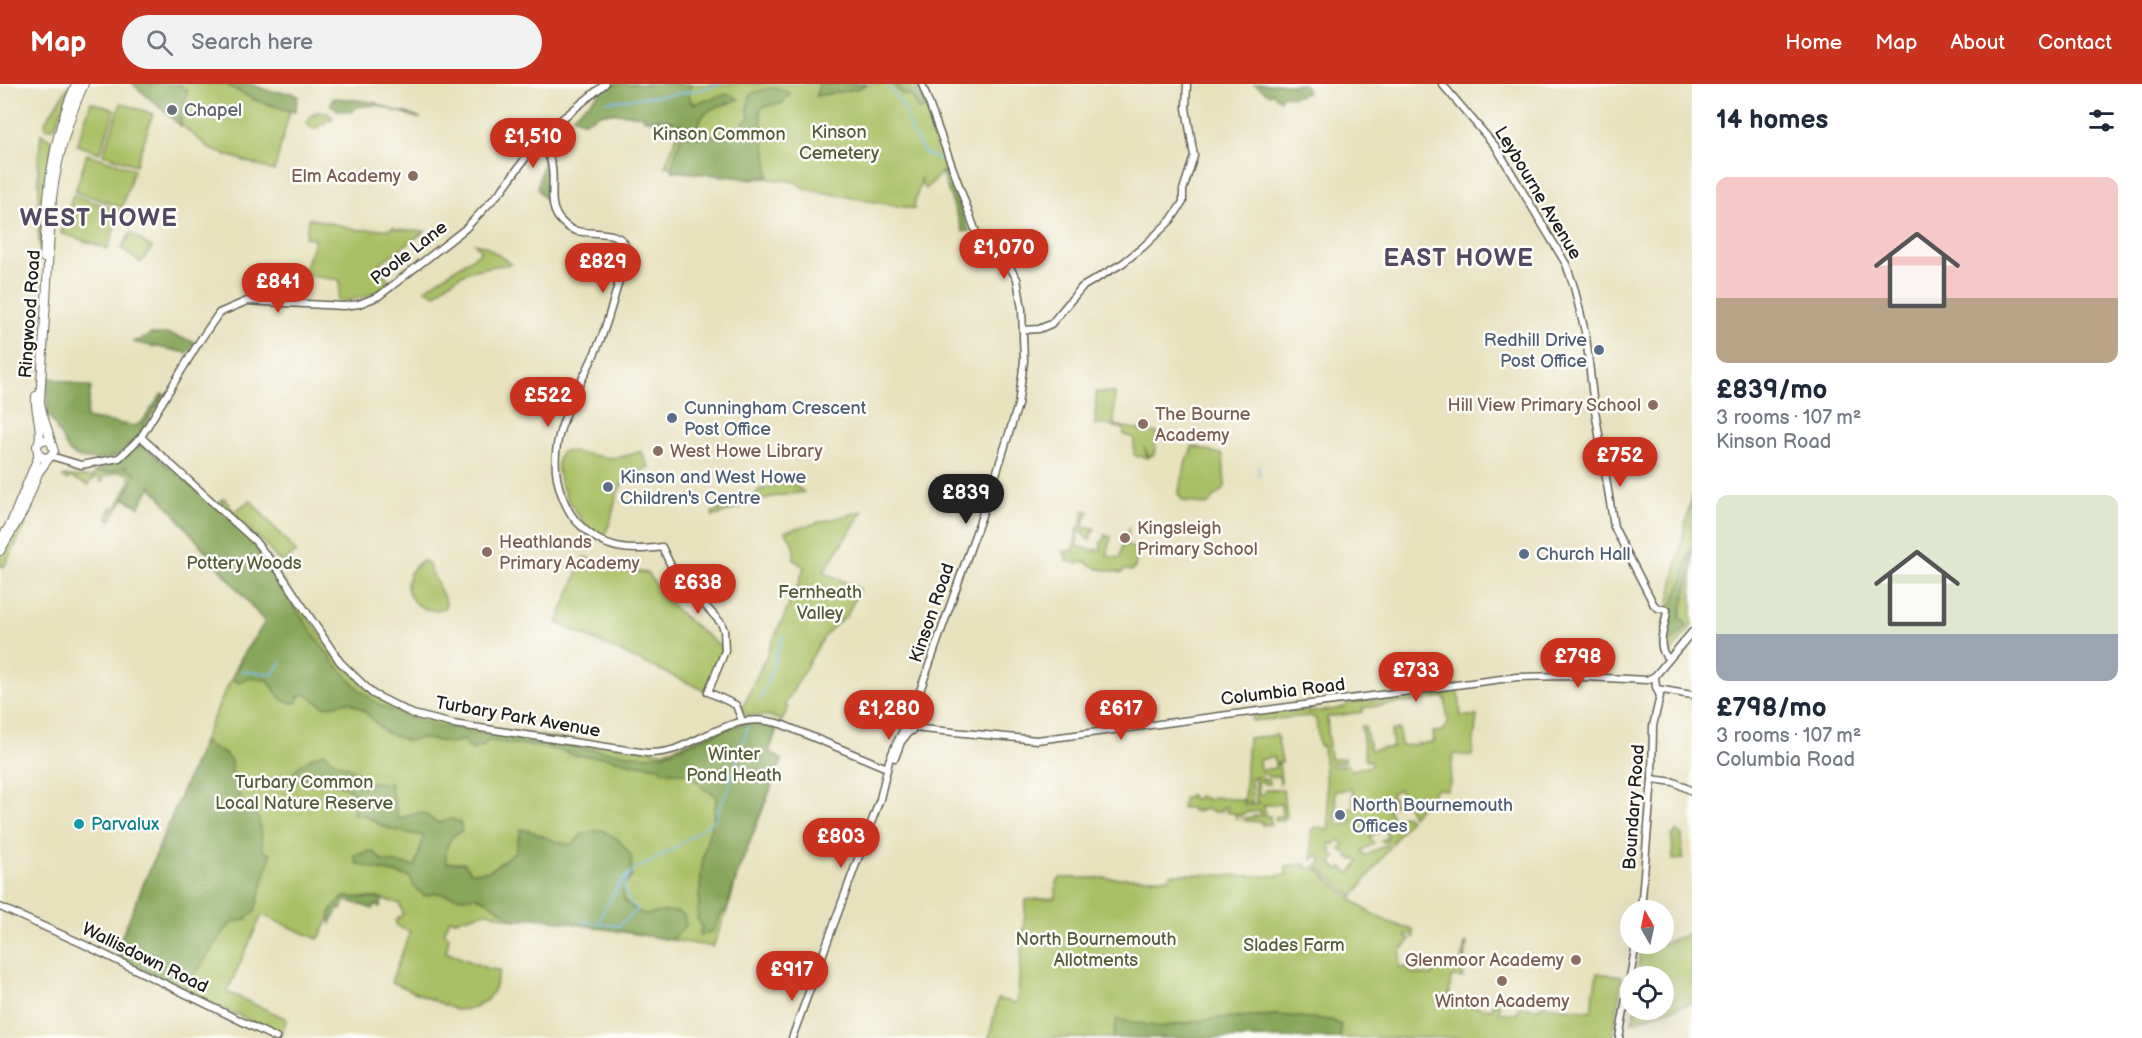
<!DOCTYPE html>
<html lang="en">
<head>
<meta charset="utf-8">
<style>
	body { margin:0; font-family:"Balsamiq Sans",sans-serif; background:#f2f2f3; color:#1f2937; height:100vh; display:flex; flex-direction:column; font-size:22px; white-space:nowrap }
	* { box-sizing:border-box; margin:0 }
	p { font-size:20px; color:#747a83 }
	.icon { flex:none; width:33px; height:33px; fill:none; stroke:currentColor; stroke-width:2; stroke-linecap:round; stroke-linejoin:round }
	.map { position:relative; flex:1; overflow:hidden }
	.drawer { display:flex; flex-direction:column; background:#fff; width:450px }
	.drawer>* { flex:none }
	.needle { width:39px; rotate:351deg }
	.buttons { position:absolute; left:1620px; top:816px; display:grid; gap:12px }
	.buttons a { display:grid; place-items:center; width:54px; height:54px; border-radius:50%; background:#fff; box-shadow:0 6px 24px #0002; font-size:30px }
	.price { position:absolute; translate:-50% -51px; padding:0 14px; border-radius:21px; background:#c8321e; color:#fff; font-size:20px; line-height:39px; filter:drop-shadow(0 2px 3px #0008) }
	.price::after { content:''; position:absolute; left:50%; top:36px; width:18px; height:14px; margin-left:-9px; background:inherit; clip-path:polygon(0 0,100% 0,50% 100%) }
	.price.on { background:#222; color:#fff }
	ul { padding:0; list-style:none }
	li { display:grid; align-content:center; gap:12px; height:318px; padding:0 24px }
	li span { display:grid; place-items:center; height:186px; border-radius:12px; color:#555 }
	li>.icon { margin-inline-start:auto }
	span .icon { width:108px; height:108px; fill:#fffc; stroke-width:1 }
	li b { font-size:26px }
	h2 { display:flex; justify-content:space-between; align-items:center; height:72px; padding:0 24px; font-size:26px }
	header { display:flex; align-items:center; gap:36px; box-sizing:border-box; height:84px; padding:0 30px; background:#c8321e; color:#fff }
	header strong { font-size:28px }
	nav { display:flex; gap:33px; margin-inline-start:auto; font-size:21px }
	.search { width:420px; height:54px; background:#f2f2f3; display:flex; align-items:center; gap:15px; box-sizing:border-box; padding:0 21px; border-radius:33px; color:#747a83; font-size:22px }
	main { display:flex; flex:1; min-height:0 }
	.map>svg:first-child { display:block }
	.green { fill:#a9bf64; stroke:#626e40; stroke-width:1.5; fill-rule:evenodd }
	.forest { fill:#86a65a; stroke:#51613b; stroke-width:1.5 }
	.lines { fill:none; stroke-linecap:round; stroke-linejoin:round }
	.stream { stroke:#72beeb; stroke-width:1.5 }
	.secondary-casing { stroke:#636154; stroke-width:9 }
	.primary-casing { stroke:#636154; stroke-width:9 }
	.highway-casing { stroke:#636154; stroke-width:10 }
	.secondary { stroke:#fff; stroke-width:6 }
	.primary { stroke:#fff; stroke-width:6 }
	.highway { stroke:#fff; stroke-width:8 }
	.worship-dot { fill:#6b7280; stroke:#fdfcf7; stroke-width:2 }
	.education-dot { fill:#8d6e63; stroke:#fdfcf7; stroke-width:2 }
	.service-dot { fill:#5c6f8a; stroke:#fdfcf7; stroke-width:2 }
	.culture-dot { fill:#0f9aa8; stroke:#fdfcf7; stroke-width:2 }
	.labels { text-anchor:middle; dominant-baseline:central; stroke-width:5; stroke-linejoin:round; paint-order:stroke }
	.worship-label { font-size:18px; fill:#5b616d; stroke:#fdfcf7; text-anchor:start }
	.park-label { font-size:18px; fill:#545d39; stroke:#fdfcf7 }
	.education-label { font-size:18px; fill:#785e54; stroke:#fdfcf7; text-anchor:start }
	.street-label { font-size:18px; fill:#1c1c1c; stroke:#fdfcf7 }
	.service-label { font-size:18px; fill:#4e5e75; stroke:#fdfcf7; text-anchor:start }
	.culture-label { font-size:18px; fill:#0d838f; stroke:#fdfcf7; text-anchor:start }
	.district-label { font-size:24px; font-weight:bold; letter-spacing:1.5px; fill:#524963; stroke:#fdfcf7 }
</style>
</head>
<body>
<header>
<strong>Map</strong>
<div class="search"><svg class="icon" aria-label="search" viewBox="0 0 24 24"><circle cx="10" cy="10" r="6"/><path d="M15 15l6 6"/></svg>Search here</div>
<nav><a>Home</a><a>Map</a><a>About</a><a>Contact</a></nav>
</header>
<main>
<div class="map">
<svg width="1692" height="954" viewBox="0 0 1692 954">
	<rect width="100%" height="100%" fill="#fdfcf7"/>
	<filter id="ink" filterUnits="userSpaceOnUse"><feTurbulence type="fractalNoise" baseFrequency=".0167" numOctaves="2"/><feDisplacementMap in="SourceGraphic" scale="12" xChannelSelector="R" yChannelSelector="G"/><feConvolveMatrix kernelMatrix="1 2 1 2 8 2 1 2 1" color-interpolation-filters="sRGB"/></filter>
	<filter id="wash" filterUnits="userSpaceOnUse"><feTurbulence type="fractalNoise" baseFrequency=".008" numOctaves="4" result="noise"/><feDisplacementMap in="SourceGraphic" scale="24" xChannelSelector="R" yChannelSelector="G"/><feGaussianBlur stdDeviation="1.35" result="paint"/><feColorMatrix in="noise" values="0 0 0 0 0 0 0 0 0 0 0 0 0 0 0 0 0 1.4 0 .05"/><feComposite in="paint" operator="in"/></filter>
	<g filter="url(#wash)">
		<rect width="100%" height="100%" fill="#e7e1bd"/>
		<g class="green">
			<polygon points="70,0 73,0 56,40 53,44 46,44 45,38"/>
			<polygon points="133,0 225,0 255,16 290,27 274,87 210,65"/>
			<path d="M611,0H921L948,82L926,105L922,101L921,93C921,104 914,114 914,125L804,105L796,98L665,82L680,44L644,35V32C632,31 617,28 604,29C593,30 586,44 573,32Z"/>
			<polygon points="91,18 115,26 100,69 77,61"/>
			<polygon points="121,19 153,30 136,81 103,70"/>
			<polygon points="317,28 326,28 333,34 314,45 306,40 310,32"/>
			<polygon points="41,50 49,54 52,58 44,119 41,177 37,131 39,108 38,78"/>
			<polygon points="87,70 134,85 122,123 75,108"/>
			<polygon points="73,111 120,127 108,165 61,149"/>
			<path d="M309,134L359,146L390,145L394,143L395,145L425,147L379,180L390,200C374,212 357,216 338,217L340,196L302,191L315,155L305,153Z"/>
			<polygon points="131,149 152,164 141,179 121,164"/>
			<path d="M475,159L485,162L511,180C478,184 459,186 435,211L425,205L481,168Z"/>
			<polygon points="1096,308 1115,309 1114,341 1158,349 1154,370 1149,373 1144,363 1148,374 1140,372 1137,373 1134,371 1134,354 1124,351 1124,345 1114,343 1114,341 1095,341"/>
			<path d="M141,359L255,457L322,553L362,600L392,620L453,640L663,668L742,637L779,640L769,667L782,676L738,788L730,818L713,863L535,833L515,836L487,828L456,836L449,835L444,848L449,853L446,868L489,885L500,886L494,905L487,916L470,925L456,926L391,898L410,848L397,842L395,837L403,830L400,820L379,814L344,813C328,827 330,839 318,855L262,831L227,908L287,935L281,950L184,907L120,875L116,866L216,627L243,570L264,540V537L151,402L139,423L124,414L111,436L107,434L111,423L115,425L131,395L129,393L130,390L125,388L124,390L122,387L104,393L102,398H100L101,395L95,393L94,396H91L89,401L69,393L68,396L63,394L64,392L93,393L94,388H97L98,384C117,382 128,373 141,359Z"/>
			<polygon points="1193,362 1223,371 1225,403 1207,421 1183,417 1178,410 1186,378"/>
			<path d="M565,367C597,369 607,381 641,367L649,383C616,398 619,403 611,435C609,442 607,447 603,453H599C579,440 549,393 560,369Z"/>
			<polygon points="784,399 793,400 804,408 772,413 754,418 753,414 759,406"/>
			<polygon points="1692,410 1692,542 1670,570 1665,569 1660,560"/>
			<polygon points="224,414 234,428 250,416 296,468 284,478 279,477 259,454 223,422 220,417"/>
			<polygon points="741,414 751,415 752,419 713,433 712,429"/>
			<polygon points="1084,426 1090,428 1087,430 1085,437 1083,435 1084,444 1094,444 1094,448 1092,448 1090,456 1086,454 1082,448 1078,449 1077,462 1094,467 1095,465 1101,466 1101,458 1104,457 1105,451 1111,452 1107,472 1120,474 1124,454 1126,454 1129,443 1126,461 1138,466 1135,484 1133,484 1132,487 1124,486 1122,489 1096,484 1095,482 1089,481 1087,478 1080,478 1079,480 1065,477 1067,471 1063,470 1064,467 1072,467 1074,465 1078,443 1080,443"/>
			<polygon points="863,427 824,488 860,505 847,531 827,549 819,561 785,621 788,623 782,637 769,632 746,631 741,622 744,621 799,499 804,483 794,476 794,461 785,447"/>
			<polygon points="26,440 4,483 0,481 0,467 19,441"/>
			<path d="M584,473L613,485L648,489C666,521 693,541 720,562L726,561L708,608L557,539Z"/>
			<path d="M423,477L427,478L446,518L445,524C410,535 392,494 423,477Z"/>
			<path d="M1458,601L1461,632H1477L1472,672L1453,670L1450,699L1447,706L1437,705L1433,707L1432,717L1424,719L1412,732L1399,705L1391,709L1395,720L1388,724L1394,736L1405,731L1410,735L1392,760L1381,757L1388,753L1384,746L1370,752L1374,760L1362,766L1365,772L1385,761L1390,763L1353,813L1317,782L1321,778V774L1317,771L1312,776L1311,748L1314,743L1323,744L1328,747L1329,740L1323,662H1319L1316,635L1311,632L1252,637V632C1263,630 1274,628 1285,627C1303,627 1336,630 1350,619L1435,609L1444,606V603ZM1445,613L1448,640L1442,647L1433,648L1434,658L1401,662L1399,645L1391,647L1393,663L1370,666L1365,642H1361L1366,677L1370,676L1371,682L1350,686L1349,681L1331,683V680L1345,678V674L1330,675L1327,633L1362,628L1363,624ZM1352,705L1354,724H1349V729L1343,730L1344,733H1351V740L1337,741L1335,707ZM1339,755L1344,760L1340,765L1349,771L1348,773L1353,776L1355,774L1359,777L1350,790L1342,783L1339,786L1331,779L1335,773L1330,769L1332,766L1329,762L1330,759L1334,761Z"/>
			<path d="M1277,651L1282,678L1275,679L1274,673L1259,676L1260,686L1275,684V680H1279L1281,697L1280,699L1279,692L1269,693L1268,691L1261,690V695L1269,696L1270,700H1264L1262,697L1258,698L1259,711L1264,710L1265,706H1283L1286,732L1283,736L1276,737L1275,733L1282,732L1281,720L1264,721L1265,732H1270L1271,740L1262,741V738L1245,737V734L1261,731L1260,727L1243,729L1241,737V731H1237L1236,736V730L1226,728L1227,723H1222V727C1217,728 1209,730 1206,724L1201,727L1197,725V728L1192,727V724H1182L1183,714H1188V711H1191V714L1197,715L1198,712L1210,716L1213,713L1243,716V719L1246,721L1260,719L1256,718L1255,694L1258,693L1251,694L1252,719L1244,718L1248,654Z"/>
			<polygon points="1677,747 1682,751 1683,775 1673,776 1672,752"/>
			<path d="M1305,780L1307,784L1315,783C1347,812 1369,835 1413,846L1414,855L1413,851L1406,850V854L1410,855L1404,864H1401L1399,884L1409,883L1410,889L1432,892L1434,880L1448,884L1449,880L1451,881V885L1461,886L1465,859H1467L1463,894L1451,893L1449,920L1492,925L1493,920H1500L1499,928L1517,930L1519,922L1538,924L1543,921L1591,927L1597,889L1622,892L1613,954H1340L1341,941L1278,931L1219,934L1160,943L1117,936L1113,954H989L998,915L1017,919L1026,816L1056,814V799L1060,794H1169L1170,790C1208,789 1247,794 1286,791V782Z"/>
			<polygon points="1692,849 1692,919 1632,938 1635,926 1634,926 1664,926 1664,892 1637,892 1640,867"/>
		</g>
		<g class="forest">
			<polygon points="133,0 181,0 181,4 188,6 181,30 181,42"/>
			<polygon points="225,0 250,0 270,7 293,9 298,12 295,28 255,16"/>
			<path d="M611,0H691L689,13L693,20L728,10L739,15C714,26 702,21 694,52L699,53L734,50L749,33L747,25L751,10C765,5 778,0 790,10L782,19L763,23L760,27L769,92L752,96L736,93L672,87C672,76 681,56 684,42C670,35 659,34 644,35V32C631,31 617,28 604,29C593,30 586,44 573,32Z"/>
			<path d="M819,0H867C854,8 832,9 816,12Z"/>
			<polygon points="892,0 918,0 927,24 918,26 912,12 902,10"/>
			<polygon points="1254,0 1304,0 1307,9 1293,13 1282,11 1280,16 1272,9 1270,11"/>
			<polygon points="337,14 374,18 395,27 407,29 421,35 378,21 357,23 352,28 338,26 331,21 332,15"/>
			<polygon points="545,73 550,79 549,111 548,113 544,114 537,104"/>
			<polygon points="947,85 969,147 963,148 942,90"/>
			<polygon points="150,250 169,250 195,258 187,269 132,258 145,254"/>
			<polygon points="47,293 91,303 86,334 135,342 142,338 162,310 165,311 138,353 122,368 115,373 97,376 79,374 69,368 47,327"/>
			<path d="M141,360L228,432L277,484C274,499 297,526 306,539C325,567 344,594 371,615C407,642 488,650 533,657C571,662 609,668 646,672L664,670L735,642L753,639L777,644L769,667L782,676L738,788L726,828L723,827L713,847L701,852L700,846L703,844L697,835C700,815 700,795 703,775C706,752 717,733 716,711L704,705L689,690L662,687L659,683L629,679L603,673L578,672L562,667L525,661L487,657L484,662L473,666L467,663L465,656L451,659L420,654L407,657L385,648L363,626L349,618L325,623L305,610L298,613L297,619C279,620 277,609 268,596L248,594L239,599L232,595L243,570L264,540V537L151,402L139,423L124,414L134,395L135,388L126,386L127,382L112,388L97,389L98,384C116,382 127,373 141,360Z"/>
			<polygon points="1692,461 1692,485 1680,533 1688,542 1669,560 1666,559 1673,519 1684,493 1686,479"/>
			<polygon points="203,658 225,670 231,677 233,693 241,716 259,735 263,767 271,770 255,827 246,835 234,838 225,846 184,907 119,874 116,866"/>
			<path d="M325,669C337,684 354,679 368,698L390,699L398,735L421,728L438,739L452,735L460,738L462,747C447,752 445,765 446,779H464L471,788L489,787L515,768L521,745C542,748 549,760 573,760L583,749L602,746L618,755L631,771L632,793C621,803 619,816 633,824C637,826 642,830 646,830C661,830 669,823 684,831L686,842L672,856L535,833L515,836L487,817L476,812L463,814L436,809L425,812L414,803L410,793L357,780L354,771L370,767L375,769L383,777L415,782L424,752C411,749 397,748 385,743C373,738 366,729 353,730C353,724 358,718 356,712C352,702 315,693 306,694C298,695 297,700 288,698C295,682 309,673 325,669Z"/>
			<path d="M344,813L383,815L380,823L375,821L373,825L346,816L342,825L338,824L331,840C326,827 335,822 344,813Z"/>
			<polygon points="1278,931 1331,936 1341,941 1340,954 1113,954 1117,935 1160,943 1219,934"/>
		</g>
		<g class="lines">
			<g class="stream">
				<polyline points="887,0 905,25 909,43 925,70 944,77"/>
				<path d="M606,18C644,12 685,12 722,0"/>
				<polyline points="1258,381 1259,393"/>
				<polyline points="242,587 273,590 282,578"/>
				<polyline points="761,616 783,552"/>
				<polyline points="736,680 748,642"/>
				<path d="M599,837C604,825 619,795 630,790"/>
				<polyline points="582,838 619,842 638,825 632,821 624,806 627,794 636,784 647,780 675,764 714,736 729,703 734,685"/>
			</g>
		</g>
	</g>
	<g filter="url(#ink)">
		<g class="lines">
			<g class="secondary-casing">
				<g id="secondary">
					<path d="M1442,0L1496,63L1566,180L1574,203L1586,252L1593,314L1614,443L1654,521L1658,524L1667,526C1666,543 1654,563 1669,575"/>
					<path d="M538,59C567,82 540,117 562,138C566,142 572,146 577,147C591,151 623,145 626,164C628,176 620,192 617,204C611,224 606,245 597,264C577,311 542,356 561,409C565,420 570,432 579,440C604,466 628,468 662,463L673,486L721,539L724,546L725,567L708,608L736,621L742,637"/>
					<polyline points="1023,246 1039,245 1051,240 1082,203 1123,179 1143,163 1171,136 1183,118 1183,106 1194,72 1186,24 1187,0"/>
					<path d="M141,353L255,457L279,487L340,578L373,610L413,630L453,640L647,669C656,669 666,668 675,665C713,651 737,627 781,640L887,684"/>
					<polyline points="51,372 81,381 119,374 141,353 199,258 219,229 247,217 344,222 359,220 379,212 465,145 502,106 527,72 557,39 605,0"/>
					<polyline points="906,641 912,641 912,647 906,648 905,643 921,604 993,400 1018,321 1024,277 1022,225 1017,195 1006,177 977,151 922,0"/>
					<polyline points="913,642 922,645 1037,656 1517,593 1564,592 1647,596 1655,592"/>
					<polyline points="895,674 901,658 909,648"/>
					<polyline points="1652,695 1674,698 1692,707"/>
					<polyline points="792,954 880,715 889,677 896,660 904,645"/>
				</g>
			</g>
			<g class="primary-casing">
				<g id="primary">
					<polyline points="1657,605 1692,611"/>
					<polyline points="0,823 83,860 276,954"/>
					<polyline points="1641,826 1652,695 1653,642 1660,612 1656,603 1655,592 1692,548"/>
					<polyline points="1619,954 1636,860"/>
				</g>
			</g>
			<g class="highway-casing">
				<g id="highway">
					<path d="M44,174C47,112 50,58 76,0"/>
					<path d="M36,312C34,328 43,342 39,358"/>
					<path d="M51,358C48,344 41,331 40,317L52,114C57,74 67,37 84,0"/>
					<polyline points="0,457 11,439 39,371"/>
					<path d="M0,467L24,426L38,389L54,367L51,358C45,354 39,356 37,362L38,370L44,374L49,373"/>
				</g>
			</g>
			<use href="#secondary" class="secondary"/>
			<use href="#primary" class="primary"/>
			<use href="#highway" class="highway"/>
		</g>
	</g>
	<circle class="worship-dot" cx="172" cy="26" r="6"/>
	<g class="education-dot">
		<circle cx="413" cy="92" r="6"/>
		<circle cx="1653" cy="321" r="6"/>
		<circle cx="1143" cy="340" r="6"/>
		<circle cx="658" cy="367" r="6"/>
		<circle cx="1125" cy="454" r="6"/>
		<circle cx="487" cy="468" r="6"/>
		<circle cx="1576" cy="876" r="6"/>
		<circle cx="1502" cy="897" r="6"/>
	</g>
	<g class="service-dot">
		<circle cx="1599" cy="266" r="6"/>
		<circle cx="672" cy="334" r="6"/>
		<circle cx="608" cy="403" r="6"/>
		<circle cx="1524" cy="470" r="6"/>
		<circle cx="1340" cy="731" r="6"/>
	</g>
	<circle class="culture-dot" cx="79" cy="740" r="6"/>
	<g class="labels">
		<g class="worship-label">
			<text x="184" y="26">Chapel</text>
		</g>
		<g class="park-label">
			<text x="839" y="48">Kinson<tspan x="839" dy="21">Cemetery</tspan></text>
			<text x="719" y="50">Kinson Common</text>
			<text x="244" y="479">Pottery Woods</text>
			<text x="820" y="508">Fernheath<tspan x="820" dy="21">Valley</tspan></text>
			<text x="734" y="670">Winter<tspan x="734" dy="21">Pond Heath</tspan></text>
			<text x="304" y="698">Turbary Common<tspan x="304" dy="21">Local Nature Reserve</tspan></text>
			<text x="1096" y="855">North Bournemouth<tspan x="1096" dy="21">Allotments</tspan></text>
			<text x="1294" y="861">Slades Farm</text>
		</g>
		<g class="education-label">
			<text x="401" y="92" text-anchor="end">Elm Academy</text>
			<text x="1641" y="321" text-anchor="end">Hill View Primary School</text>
			<text x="1155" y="330">The Bourne<tspan x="1155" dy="21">Academy</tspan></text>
			<text x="670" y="367">West Howe Library</text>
			<text x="1137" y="444">Kingsleigh<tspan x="1137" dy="21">Primary School</tspan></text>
			<text x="499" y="458">Heathlands<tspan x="499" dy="21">Primary Academy</tspan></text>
			<text x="1564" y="876" text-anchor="end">Glenmoor Academy</text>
			<text x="1502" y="917" text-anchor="middle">Winton Academy</text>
		</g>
		<g class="street-label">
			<text transform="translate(1538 109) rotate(59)">Leybourne Avenue</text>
			<text transform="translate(409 169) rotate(-38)">Poole Lane</text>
			<text transform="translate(30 230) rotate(-86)">Ringwood Road</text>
			<text transform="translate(932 529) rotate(-71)">Kinson Road</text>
			<text transform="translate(1283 608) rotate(-7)">Columbia Road</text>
			<text transform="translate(518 633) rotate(10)">Turbary Park Avenue</text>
			<text transform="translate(1634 723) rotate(-86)">Boundary Road</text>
			<text transform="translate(145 874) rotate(26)">Wallisdown Road</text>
		</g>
		<g class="service-label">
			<text x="1587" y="256" text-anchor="end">Redhill Drive<tspan x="1587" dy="21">Post Office</tspan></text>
			<text x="684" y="324">Cunningham Crescent<tspan x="684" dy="21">Post Office</tspan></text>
			<text x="620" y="393">Kinson and West Howe<tspan x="620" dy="21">Children's Centre</tspan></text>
			<text x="1536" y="470">Church Hall</text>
			<text x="1352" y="721">North Bournemouth<tspan x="1352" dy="21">Offices</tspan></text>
		</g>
		<g class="culture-label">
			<text x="91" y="740">Parvalux</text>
		</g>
		<g class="district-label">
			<text x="99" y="134">WEST HOWE</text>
			<text x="1459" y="174">EAST HOWE</text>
		</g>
	</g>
</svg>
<div class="buttons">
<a><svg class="needle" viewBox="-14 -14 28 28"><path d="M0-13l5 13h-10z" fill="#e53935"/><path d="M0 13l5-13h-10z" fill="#747a83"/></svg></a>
<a><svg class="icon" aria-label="locate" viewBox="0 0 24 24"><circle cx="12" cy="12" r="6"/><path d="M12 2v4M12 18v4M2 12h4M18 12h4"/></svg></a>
</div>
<b class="price" style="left:533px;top:85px">£1,510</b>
<b class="price" style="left:1004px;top:196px">£1,070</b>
<b class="price" style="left:603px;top:210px">£829</b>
<b class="price" style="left:278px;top:230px">£841</b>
<b class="price" style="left:548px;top:344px">£522</b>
<b class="price" style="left:1620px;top:404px">£752</b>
<b class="price on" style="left:966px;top:441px">£839</b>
<b class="price" style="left:698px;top:531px">£638</b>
<b class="price" style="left:1578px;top:605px">£798</b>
<b class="price" style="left:1416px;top:619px">£733</b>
<b class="price" style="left:889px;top:657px">£1,280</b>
<b class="price" style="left:1121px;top:657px">£617</b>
<b class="price" style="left:841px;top:785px">£803</b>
<b class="price" style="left:792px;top:918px">£917</b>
</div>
<section class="drawer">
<h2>14 homes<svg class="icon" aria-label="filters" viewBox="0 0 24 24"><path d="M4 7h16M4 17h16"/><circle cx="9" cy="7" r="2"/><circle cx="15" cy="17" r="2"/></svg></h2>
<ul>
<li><span style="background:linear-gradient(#f6c9c9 65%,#b9a48a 0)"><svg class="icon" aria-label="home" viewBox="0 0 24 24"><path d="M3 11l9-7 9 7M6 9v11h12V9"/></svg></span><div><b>£839/mo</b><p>3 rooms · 107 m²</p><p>Kinson Road</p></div></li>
<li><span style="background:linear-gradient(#dfe7d0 75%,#9aa5b1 0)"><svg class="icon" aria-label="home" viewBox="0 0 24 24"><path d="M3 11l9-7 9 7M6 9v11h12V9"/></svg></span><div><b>£798/mo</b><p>3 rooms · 107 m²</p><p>Columbia Road</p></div></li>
</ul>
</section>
</main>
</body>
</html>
